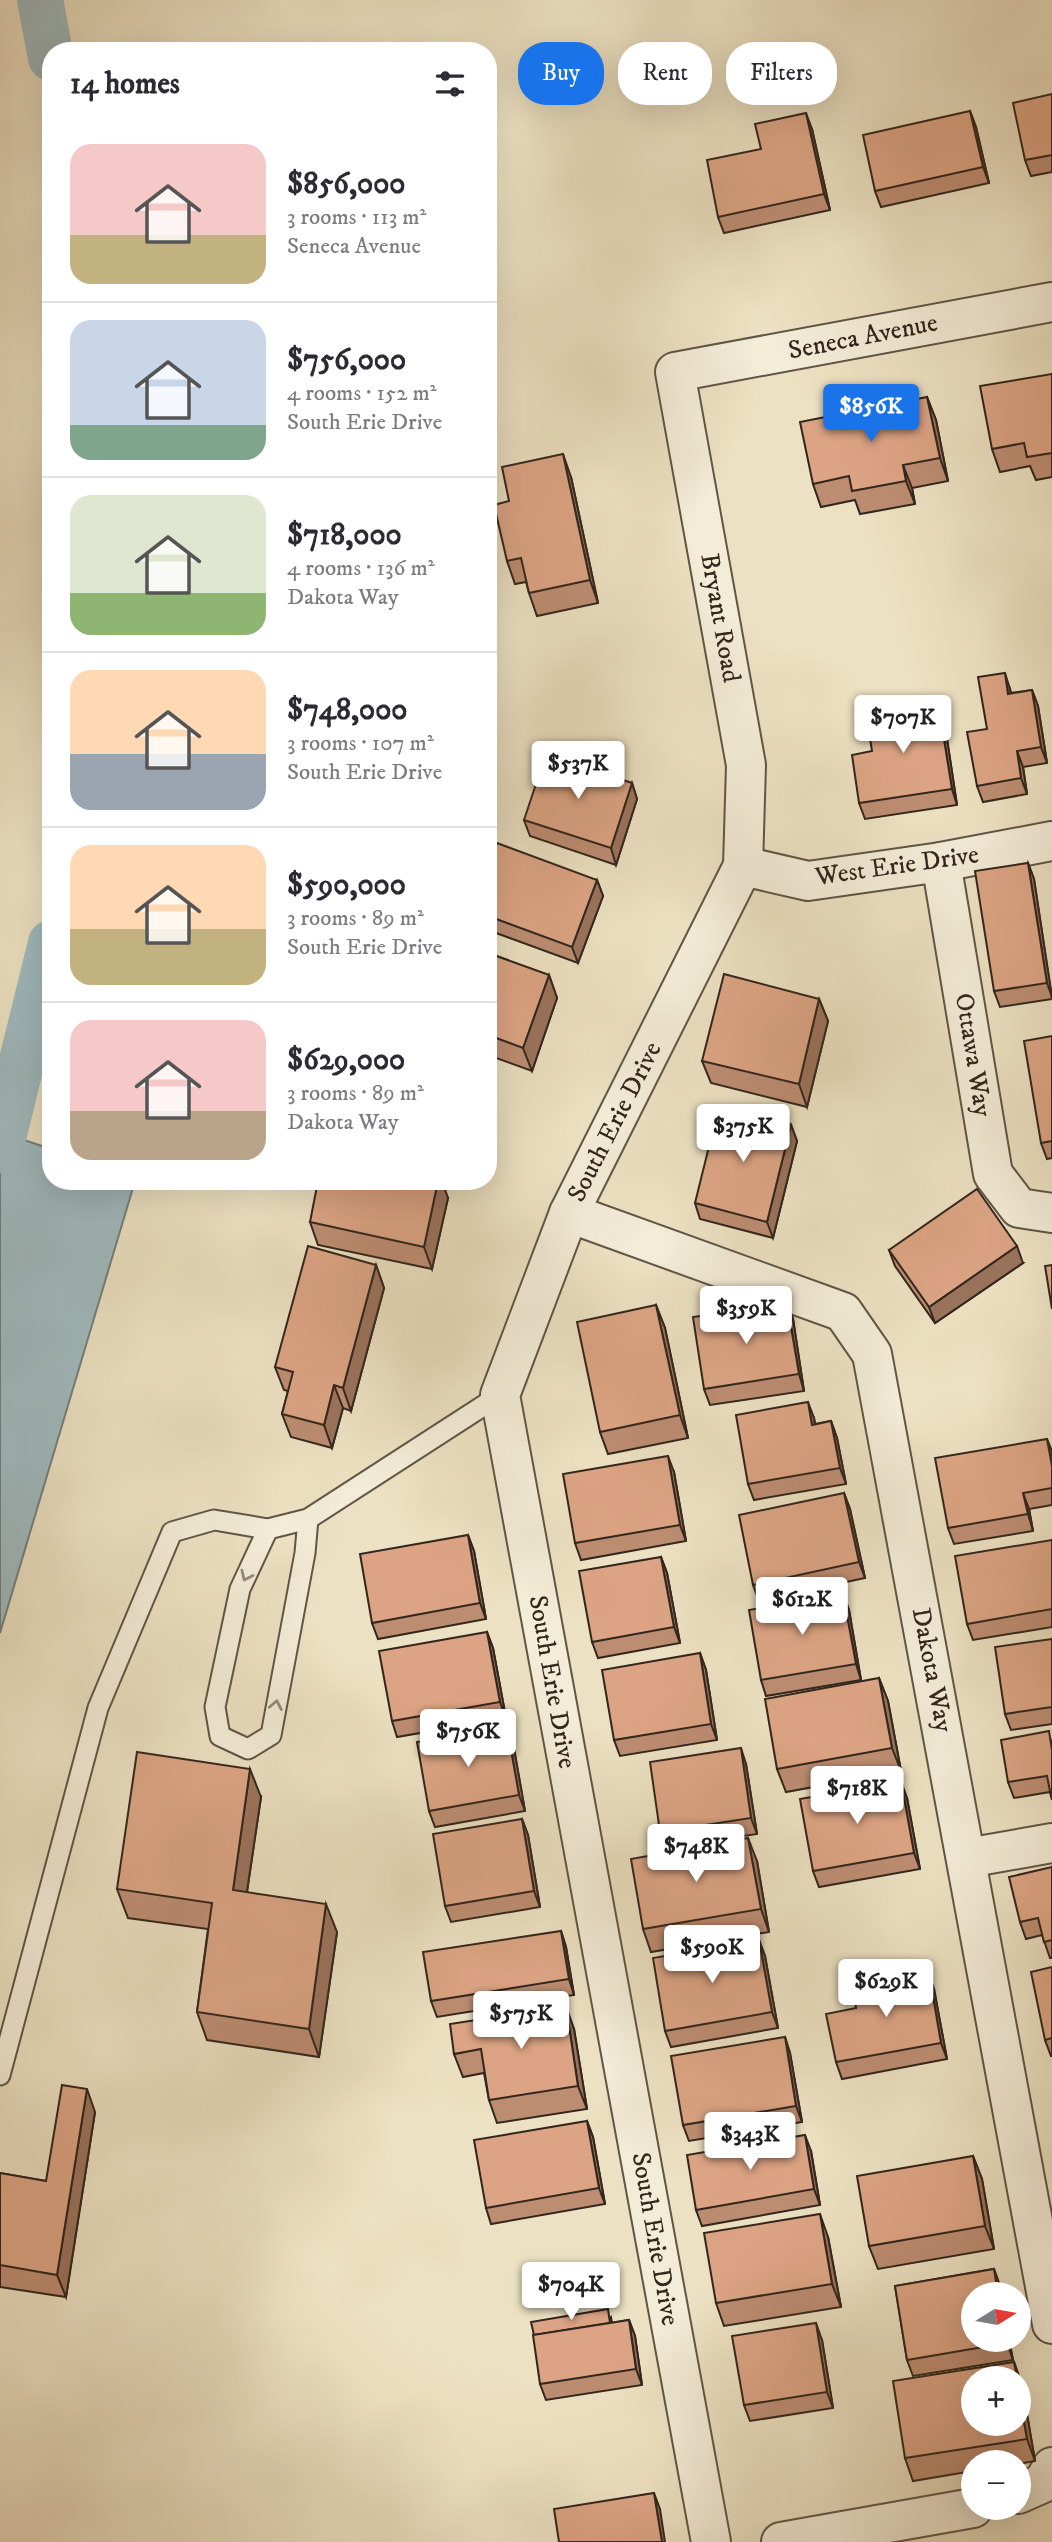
<!DOCTYPE html>
<html lang="en">
<head>
<meta charset="utf-8">
<style>
	body { margin:0; font-family:"IM FELL DW Pica",serif; background:#f2f2f3; color:#2b2b33; height:100vh; display:flex; flex-direction:column; font-size:26px; white-space:nowrap }
	* { box-sizing:border-box; margin:0 }
	p { font-size:23px; color:#7c7c81 }
	.icon { flex:none; width:38px; height:38px; fill:none; stroke:currentColor; stroke-width:2; stroke-linecap:round; stroke-linejoin:round }
	.map { position:relative; flex:1; overflow:hidden }
	.side { position:absolute; left:42px; top:42px; width:455px; height:1148px; display:flex; flex-direction:column; background:#fff; border-radius:28px; box-shadow:0 7px 28px #0002 }
	.side>* { flex:none }
	.banner { position:absolute; left:518px; top:42px; width:429px; height:63px; display:flex; gap:14px }
	.needle { width:46px; rotate:79deg }
	.tools { position:absolute; left:961px; top:2282px; display:grid; gap:14px }
	.tools a { display:grid; place-items:center; width:70px; height:70px; border-radius:50%; background:#fff; box-shadow:0 7px 28px #0002; font-size:35px }
	.price { position:absolute; translate:-50% -60px; padding:0 16px; border-radius:7px; background:#fff; color:#222; font-size:23px; line-height:46px; filter:drop-shadow(0 2px 4px #0008) }
	.price::after { content:''; position:absolute; left:50%; top:42px; width:21px; height:16px; margin-left:-10px; background:inherit; clip-path:polygon(0 0,100% 0,50% 100%) }
	.price.current { background:#1a73e8; color:#fff }
	ul { padding:0; list-style:none }
	li { display:flex; align-items:center; gap:21px; height:175px; padding:0 28px }
	li+li { border-top:2px solid #e1e1e2 }
	li span { display:grid; place-items:center; flex:none; width:196px; height:140px; border-radius:21px; color:#555 }
	li>.icon { margin-inline-start:auto }
	span .icon { width:84px; height:84px; fill:#fffc; stroke-width:1 }
	li b { font-size:30px }
	h2 { display:flex; justify-content:space-between; align-items:center; height:84px; padding:0 28px; font-size:30px }
	.chip { padding:0 24px; border-radius:28px; background:#fff; box-shadow:0 7px 28px #0002; font-size:24px; line-height:63px }
	.chip.current { background:#1a73e8; color:#fff }
	.map>svg:first-child { display:block }
	.water { fill:#9fbabf; stroke:#737f7e; stroke-width:2 }
	.lines { fill:none; stroke-linecap:round; stroke-linejoin:round }
	.canal { stroke:#9fbabf; stroke-width:46 }
	.service-casing { stroke:#605546; stroke-width:23 }
	.minor-casing { stroke:#605546; stroke-width:42 }
	.service { stroke:#f3ecd7; stroke-width:19 }
	.minor { stroke:#f3ecd7; stroke-width:38 }
	.wall { fill:#bd8d72; stroke:#32261d; stroke-width:2 }
	.shaded-wall { fill:#9a735c; stroke:#32261d; stroke-width:2 }
	.building { fill:#dca484; stroke:#32261d; stroke-width:2 }
	.oneway { stroke:#92897a }
	.labels { text-anchor:middle; dominant-baseline:central; stroke-width:7; stroke-linejoin:round; paint-order:stroke }
	.street-label { font-size:26px; fill:#32261d; stroke:#f3ecd7 }
</style>
</head>
<body>
<div class="map">
<svg width="1052" height="2542" viewBox="0 0 1052 2542">
	<rect width="100%" height="100%" fill="#ece1c2"/>
	<filter id="stains"><feTurbulence type="fractalNoise" baseFrequency=".00286" numOctaves="4"/><feColorMatrix values="0 0 0 0 .2 0 0 0 0 .09 0 0 0 0 .02 0 0 0 .5 -.17"/></filter>
	<radialGradient id="worn" r=".72"><stop offset=".6" stop-color="#630" stop-opacity="0"/><stop offset="1" stop-color="#630" stop-opacity=".3"/></radialGradient>
	<polygon class="water" points="0,1132 51,1149 51,1181 135,1181 0,1633"/>
	<g class="lines">
		<g class="canal">
			<polyline points="40,0 51,58"/>
			<polyline points="0,1150 51,943"/>
		</g>
		<g class="service-casing">
			<g id="service">
				<polyline points="308,1519 305,1553 271,1735 248,1749 220,1736 215,1707 240,1589 268,1529 308,1519 500,1395"/>
				<polyline points="0,2075 98,1708 172,1532 214,1520 268,1529"/>
			</g>
		</g>
		<g class="minor-casing">
			<g id="minor">
				<polyline points="941,862 993,1174 1019,1208 1052,1213"/>
				<polyline points="743,866 808,881 941,862 1052,841"/>
				<polyline points="569,1213 843,1312 872,1354 1052,2324"/>
				<polyline points="967,1858 1052,1843"/>
				<polyline points="1018,2494 1043,2483 1052,2467"/>
				<polyline points="711,2542 500,1395 569,1213 743,866 746,765 675,372 1052,302"/>
				<polyline points="781,2542 973,2508"/>
			</g>
		</g>
		<use href="#service" class="service"/>
		<use href="#minor" class="minor"/>
	</g>
	<g class="wall">
		<polygon points="1052,94 1052,172 1031,176 1025,160"/>
		<polygon points="970,111 976,127 989,183 881,207 875,191"/>
		<polygon points="812,129 830,210 724,233 718,217 761,149"/>
		<polygon points="1052,374 1052,477 1036,480 1030,466 1000,472 992,449"/>
		<polygon points="927,397 936,420 948,481 912,488 915,504 860,514 855,500 821,507 813,484"/>
		<polygon points="571,477 598,603 537,616 529,593 526,582 515,584 507,561 509,501"/>
		<polygon points="1010,689 1011,693 1032,690 1038,706 1047,763 1023,767 1027,794 983,802 977,786 987,729"/>
		<polygon points="938,702 944,719 957,805 865,819 859,803 872,751"/>
		<polygon points="632,783 637,799 616,865 530,836 524,820"/>
		<polygon points="1028,863 1034,879 1052,999 1000,1007 994,991"/>
		<polygon points="488,866 597,880 603,896 578,963 488,930"/>
		<polygon points="488,953 549,975 557,998 532,1071 488,1055"/>
		<polygon points="819,999 828,1021 807,1107 711,1083 702,1061"/>
		<polygon points="1052,1036 1052,1158 1047,1159 1041,1143"/>
		<polygon points="791,1125 797,1141 773,1238 700,1219 695,1203"/>
		<polygon points="448,1198 432,1269 318,1245 310,1222"/>
		<polygon points="889,1250 1023,1263 935,1323 895,1266"/>
		<polygon points="376,1265 384,1288 351,1411 343,1408 332,1448 291,1437 282,1414 288,1391 284,1390 275,1367"/>
		<polygon points="656,1305 665,1328 688,1438 608,1454 600,1432"/>
		<polygon points="793,1319 804,1391 710,1405 704,1389"/>
		<polygon points="814,1418 815,1424 831,1421 837,1438 846,1484 754,1500 748,1484"/>
		<polygon points="1052,1451 1052,1505 1029,1509 1033,1531 954,1544 948,1528"/>
		<polygon points="674,1472 686,1541 581,1560 575,1543"/>
		<polygon points="844,1493 850,1509 865,1578 759,1601 753,1585"/>
		<polygon points="468,1535 474,1551 486,1619 378,1639 372,1623"/>
		<polygon points="1052,1540 1052,1627 973,1640 967,1624"/>
		<polygon points="661,1557 667,1573 680,1643 598,1658 592,1642"/>
		<polygon points="843,1594 849,1610 861,1680 766,1696 761,1680"/>
		<polygon points="487,1632 493,1648 506,1718 397,1737 392,1721"/>
		<polygon points="1052,1639 1052,1724 1011,1730 1005,1714"/>
		<polygon points="700,1653 706,1670 717,1740 620,1756 614,1740"/>
		<polygon points="879,1678 888,1701 901,1771 786,1792 777,1769"/>
		<polygon points="1052,1740 1052,1800 1050,1792 1014,1798 1008,1782"/>
		<polygon points="513,1743 525,1811 435,1827 429,1811"/>
		<polygon points="746,1764 757,1834 666,1848 660,1832"/>
		<polygon points="261,1797 247,1892 337,1932 319,2057 207,2040 197,2012 208,1929 128,1918 117,1889"/>
		<polygon points="907,1798 920,1869 819,1887 813,1871"/>
		<polygon points="522,1819 528,1835 540,1907 451,1922 445,1906"/>
		<polygon points="757,1861 769,1932 651,1952 643,1929"/>
		<polygon points="1052,1867 1052,1958 1050,1958 1042,1935 1026,1939 1020,1922"/>
		<polygon points="561,1931 566,1947 574,1995 437,2017 431,2001"/>
		<polygon points="759,1940 765,1956 778,2028 671,2047 665,2031"/>
		<polygon points="1052,1967 1052,2056 1051,2056 1045,2040"/>
		<polygon points="934,1989 947,2059 842,2079 836,2062 856,2008"/>
		<polygon points="574,2029 587,2109 497,2123 489,2100 484,2073 463,2077 454,2054"/>
		<polygon points="785,2037 790,2053 802,2122 689,2141 683,2125"/>
		<polygon points="95,2112 66,2297 0,2287 0,2173 46,2181"/>
		<polygon points="587,2121 593,2137 605,2204 491,2224 486,2208"/>
		<polygon points="811,2151 820,2205 702,2226 696,2210"/>
		<polygon points="973,2156 982,2179 994,2249 878,2269 869,2246"/>
		<polygon points="828,2237 841,2307 724,2326 716,2303"/>
		<polygon points="994,2269 1000,2286 1002,2294 973,2294 973,2340 1009,2340 1013,2360 913,2376 907,2360 895,2286"/>
		<polygon points="611,2317 612,2323 629,2320 635,2336 642,2385 546,2400 540,2384"/>
		<polygon points="822,2340 833,2408 750,2421 744,2405"/>
		<polygon points="1014,2362 1022,2385 1035,2461 1018,2464 1018,2462 973,2462 973,2471 913,2481 905,2458"/>
	</g>
	<g class="shaded-wall">
		<polygon points="970,111 976,127 989,183 983,167"/>
		<polygon points="806,113 812,129 830,210 824,194"/>
		<polygon points="927,397 936,420 948,481 940,458"/>
		<polygon points="563,454 571,477 598,603 590,580"/>
		<polygon points="903,465 912,488 915,504 906,481"/>
		<polygon points="1005,673 1010,689 1014,710 1008,694"/>
		<polygon points="1032,690 1038,706 1047,763 1041,747"/>
		<polygon points="938,702 944,719 957,805 952,789"/>
		<polygon points="1017,751 1023,767 1027,794 1021,778"/>
		<polygon points="632,783 637,799 616,865 611,848"/>
		<polygon points="1028,863 1034,879 1052,997 1047,983"/>
		<polygon points="597,880 603,896 578,963 572,947"/>
		<polygon points="549,975 557,998 532,1071 523,1048"/>
		<polygon points="819,999 828,1021 807,1107 799,1084"/>
		<polygon points="488,1073 494,1089 488,1109"/>
		<polygon points="791,1125 797,1141 773,1238 767,1222"/>
		<polygon points="438,1181 442,1181 448,1198 432,1269 424,1247"/>
		<polygon points="1017,1246 1023,1263 935,1323 929,1307"/>
		<polygon points="376,1265 384,1288 351,1411 343,1388"/>
		<polygon points="787,1303 793,1319 804,1391 799,1374"/>
		<polygon points="656,1305 665,1328 688,1438 680,1415"/>
		<polygon points="334,1385 343,1408 332,1448 324,1425"/>
		<polygon points="808,1402 814,1418 818,1441 812,1425"/>
		<polygon points="831,1421 837,1438 846,1484 840,1468"/>
		<polygon points="1047,1439 1052,1451 1052,1466"/>
		<polygon points="668,1456 674,1472 686,1541 680,1525"/>
		<polygon points="844,1493 850,1509 865,1578 859,1562"/>
		<polygon points="1023,1493 1029,1509 1033,1531 1028,1514"/>
		<polygon points="468,1535 474,1551 486,1619 480,1603"/>
		<polygon points="661,1557 667,1573 680,1643 674,1627"/>
		<polygon points="843,1594 849,1610 861,1680 856,1664"/>
		<polygon points="487,1632 493,1648 506,1718 500,1702"/>
		<polygon points="700,1653 706,1670 717,1740 711,1724"/>
		<polygon points="879,1678 888,1701 901,1771 892,1748"/>
		<polygon points="507,1727 513,1743 525,1811 519,1795"/>
		<polygon points="741,1748 746,1764 757,1834 751,1818"/>
		<polygon points="250,1769 261,1797 243,1918 233,1890"/>
		<polygon points="901,1781 907,1798 920,1869 914,1853"/>
		<polygon points="522,1819 528,1835 540,1907 534,1891"/>
		<polygon points="748,1838 757,1861 769,1932 761,1909"/>
		<polygon points="326,1904 337,1932 319,2057 309,2029"/>
		<polygon points="561,1931 566,1947 574,1995 569,1979"/>
		<polygon points="759,1940 765,1956 778,2028 772,2012"/>
		<polygon points="929,1973 934,1989 947,2059 941,2043"/>
		<polygon points="566,2006 574,2029 587,2109 578,2086"/>
		<polygon points="785,2037 790,2053 802,2122 796,2106"/>
		<polygon points="87,2089 95,2112 66,2297 57,2275"/>
		<polygon points="587,2121 593,2137 605,2204 599,2188"/>
		<polygon points="805,2135 811,2151 820,2205 814,2189"/>
		<polygon points="973,2156 982,2179 994,2249 985,2226"/>
		<polygon points="820,2214 828,2237 841,2307 832,2284"/>
		<polygon points="994,2269 1000,2286 1002,2294 998,2294"/>
		<polygon points="629,2320 635,2336 642,2385 636,2369"/>
		<polygon points="816,2323 822,2340 833,2408 827,2392"/>
		<polygon points="1006,2340 1009,2340 1013,2360 1007,2343"/>
		<polygon points="1014,2362 1022,2385 1035,2461 1027,2439 1018,2390 1018,2378 1017,2378"/>
		<polygon points="654,2493 660,2509 665,2542 662,2542"/>
	</g>
	<g class="building">
		<polygon points="1052,94 1052,155 1025,160 1013,103"/>
		<polygon points="970,111 983,167 875,191 863,135"/>
		<polygon points="806,113 824,194 718,217 707,160 761,149 755,124"/>
		<polygon points="1052,374 1052,453 1027,457 1024,443 992,449 980,386"/>
		<polygon points="927,397 940,458 903,465 906,481 852,491 849,476 813,484 800,422"/>
		<polygon points="563,454 590,580 529,593 521,558 507,561 494,505 509,501 502,467"/>
		<polygon points="1005,673 1008,694 1032,690 1041,747 1017,751 1021,778 977,786 967,732 987,729 978,677"/>
		<polygon points="938,702 952,789 859,803 852,755 872,751 866,713"/>
		<polygon points="546,754 632,783 611,848 524,820"/>
		<polygon points="497,843 597,880 572,947 488,916 488,866"/>
		<polygon points="1028,863 1047,983 994,991 975,871"/>
		<polygon points="488,953 549,975 523,1048 488,1035"/>
		<polygon points="724,974 819,999 799,1084 702,1061"/>
		<polygon points="1052,1036 1052,1141 1041,1143 1024,1041"/>
		<polygon points="719,1106 791,1125 767,1222 695,1203"/>
		<polygon points="318,1181 438,1181 424,1247 310,1222"/>
		<polygon points="977,1189 1017,1246 929,1307 889,1250"/>
		<polygon points="308,1246 376,1265 343,1388 334,1385 324,1425 282,1414 293,1372 275,1367"/>
		<polygon points="1052,1265 1052,1309 1045,1266"/>
		<polygon points="787,1303 799,1374 704,1389 693,1317"/>
		<polygon points="656,1305 680,1415 600,1432 577,1322"/>
		<polygon points="808,1402 812,1425 831,1421 840,1468 748,1484 736,1415"/>
		<polygon points="1047,1439 1052,1466 1052,1488 1023,1493 1028,1514 948,1528 935,1458"/>
		<polygon points="668,1456 680,1525 575,1543 563,1474"/>
		<polygon points="844,1493 859,1562 753,1585 739,1515"/>
		<polygon points="468,1535 480,1603 372,1623 360,1554"/>
		<polygon points="1052,1540 1052,1609 967,1624 955,1556"/>
		<polygon points="661,1557 674,1627 592,1642 579,1571"/>
		<polygon points="843,1594 856,1664 761,1680 749,1610"/>
		<polygon points="487,1632 500,1702 392,1721 379,1651"/>
		<polygon points="1052,1639 1052,1707 1005,1714 995,1647"/>
		<polygon points="700,1653 711,1724 614,1740 602,1670"/>
		<polygon points="879,1678 892,1748 777,1769 765,1699"/>
		<polygon points="507,1727 519,1795 429,1811 417,1742"/>
		<polygon points="1049,1731 1052,1750 1052,1795 1051,1796 1047,1776 1008,1782 1001,1740"/>
		<polygon points="741,1748 751,1818 660,1832 650,1762"/>
		<polygon points="137,1752 250,1769 233,1890 326,1904 309,2029 197,2012 212,1903 117,1889"/>
		<polygon points="901,1781 914,1853 813,1871 800,1799"/>
		<polygon points="522,1819 534,1891 445,1906 433,1834"/>
		<polygon points="748,1838 761,1909 643,1929 631,1859"/>
		<polygon points="1052,1867 1052,1940 1044,1942 1038,1918 1020,1922 1009,1877"/>
		<polygon points="561,1931 569,1979 431,2001 423,1952"/>
		<polygon points="759,1940 772,2012 665,2031 653,1958"/>
		<polygon points="1052,1967 1052,2038 1045,2040 1031,1972"/>
		<polygon points="929,1973 941,2043 836,2062 826,2014 856,2008 853,1987"/>
		<polygon points="566,2006 578,2086 489,2100 481,2049 454,2054 450,2024"/>
		<polygon points="785,2037 796,2106 683,2125 671,2056"/>
		<polygon points="62,2085 87,2089 57,2275 0,2265 0,2173 46,2181"/>
		<polygon points="587,2121 599,2188 486,2208 474,2140"/>
		<polygon points="805,2135 814,2189 696,2210 687,2155"/>
		<polygon points="973,2156 985,2226 869,2246 857,2176"/>
		<polygon points="820,2214 832,2284 716,2303 704,2233"/>
		<polygon points="994,2269 998,2294 973,2294 973,2340 1006,2340 1007,2343 907,2360 895,2286"/>
		<polygon points="608,2309 610,2323 534,2335 531,2322"/>
		<polygon points="629,2320 636,2369 540,2384 533,2335"/>
		<polygon points="816,2323 827,2392 744,2405 732,2336"/>
		<polygon points="1014,2362 1017,2378 973,2378 973,2424 1018,2424 1018,2390 1027,2439 905,2458 893,2381"/>
		<polygon points="654,2493 662,2542 559,2542 554,2509"/>
	</g>
	<defs><path id="oneway-chevron" d="M-2-3.5L2.5 0L-2 3.5" fill="none" stroke-width="1.6" stroke-linecap="round" stroke-linejoin="round" transform="scale(1.75)"/></defs>
	<g class="oneway">
		<use href="#oneway-chevron" transform="translate(246 1576) rotate(115)"/>
		<use href="#oneway-chevron" transform="translate(276 1705) rotate(-79)"/>
	</g>
	<g class="labels">
		<g class="street-label">
			<text transform="translate(863 337) rotate(-11)">Seneca Avenue</text>
			<text transform="translate(720 618) rotate(80)">Bryant Road</text>
			<text transform="translate(897 866) rotate(-8)">West Erie Drive</text>
			<text transform="translate(973 1055) rotate(81)">Ottawa Way</text>
			<text transform="translate(615 1122) rotate(-63)">South Erie Drive</text>
			<text transform="translate(932 1670) rotate(79)">Dakota Way</text>
			<text transform="translate(552 1682) rotate(80)">South Erie Drive</text>
			<text transform="translate(655 2239) rotate(80)">South Erie Drive</text>
		</g>
	</g>
	<rect width="100%" height="100%" filter="url(#stains)"/>
	<rect width="100%" height="100%" fill="url(#worn)"/>
</svg>
<div class="tools">
<a><svg class="needle" viewBox="-14 -14 28 28"><path d="M0-13l5 13h-10z" fill="#e53935"/><path d="M0 13l5-13h-10z" fill="#7c7c81"/></svg></a>
<a>+</a>
<a>−</a>
</div>
<b class="price current" style="left:871px;top:444px">$856K</b>
<b class="price" style="left:903px;top:755px">$707K</b>
<b class="price" style="left:578px;top:801px">$537K</b>
<b class="price" style="left:743px;top:1164px">$375K</b>
<b class="price" style="left:746px;top:1346px">$359K</b>
<b class="price" style="left:802px;top:1637px">$612K</b>
<b class="price" style="left:468px;top:1769px">$756K</b>
<b class="price" style="left:857px;top:1826px">$718K</b>
<b class="price" style="left:696px;top:1884px">$748K</b>
<b class="price" style="left:712px;top:1985px">$590K</b>
<b class="price" style="left:886px;top:2019px">$629K</b>
<b class="price" style="left:521px;top:2051px">$575K</b>
<b class="price" style="left:750px;top:2172px">$343K</b>
<b class="price" style="left:571px;top:2322px">$704K</b>
<div class="banner">
<a class="chip current">Buy</a>
<a class="chip">Rent</a>
<a class="chip">Filters</a>
</div>
<section class="side">
<h2>14 homes<svg class="icon" aria-label="filters" viewBox="0 0 24 24"><path d="M4 7h16M4 17h16"/><circle cx="9" cy="7" r="2"/><circle cx="15" cy="17" r="2"/></svg></h2>
<ul>
<li><span style="background:linear-gradient(#f6c9c9 65%,#c2b280 0)"><svg class="icon" aria-label="home" viewBox="0 0 24 24"><path d="M3 11l9-7 9 7M6 9v11h12V9"/></svg></span><div><b>$856,000</b><p>3 rooms · 113 m²</p><p>Seneca Avenue</p></div></li>
<li><span style="background:linear-gradient(#c9d6e8 75%,#7fa58c 0)"><svg class="icon" aria-label="home" viewBox="0 0 24 24"><path d="M3 11l9-7 9 7M6 9v11h12V9"/></svg></span><div><b>$756,000</b><p>4 rooms · 152 m²</p><p>South Erie Drive</p></div></li>
<li><span style="background:linear-gradient(#dfe7d0 70%,#8fb573 0)"><svg class="icon" aria-label="home" viewBox="0 0 24 24"><path d="M3 11l9-7 9 7M6 9v11h12V9"/></svg></span><div><b>$718,000</b><p>4 rooms · 136 m²</p><p>Dakota Way</p></div></li>
<li><span style="background:linear-gradient(#ffd9b3 60%,#9aa5b1 0)"><svg class="icon" aria-label="home" viewBox="0 0 24 24"><path d="M3 11l9-7 9 7M6 9v11h12V9"/></svg></span><div><b>$748,000</b><p>3 rooms · 107 m²</p><p>South Erie Drive</p></div></li>
<li><span style="background:linear-gradient(#ffd9b3 60%,#c2b280 0)"><svg class="icon" aria-label="home" viewBox="0 0 24 24"><path d="M3 11l9-7 9 7M6 9v11h12V9"/></svg></span><div><b>$590,000</b><p>3 rooms · 89 m²</p><p>South Erie Drive</p></div></li>
<li><span style="background:linear-gradient(#f6c9c9 65%,#b9a48a 0)"><svg class="icon" aria-label="home" viewBox="0 0 24 24"><path d="M3 11l9-7 9 7M6 9v11h12V9"/></svg></span><div><b>$629,000</b><p>3 rooms · 89 m²</p><p>Dakota Way</p></div></li>
</ul>
</section>
</div>
</body>
</html>
